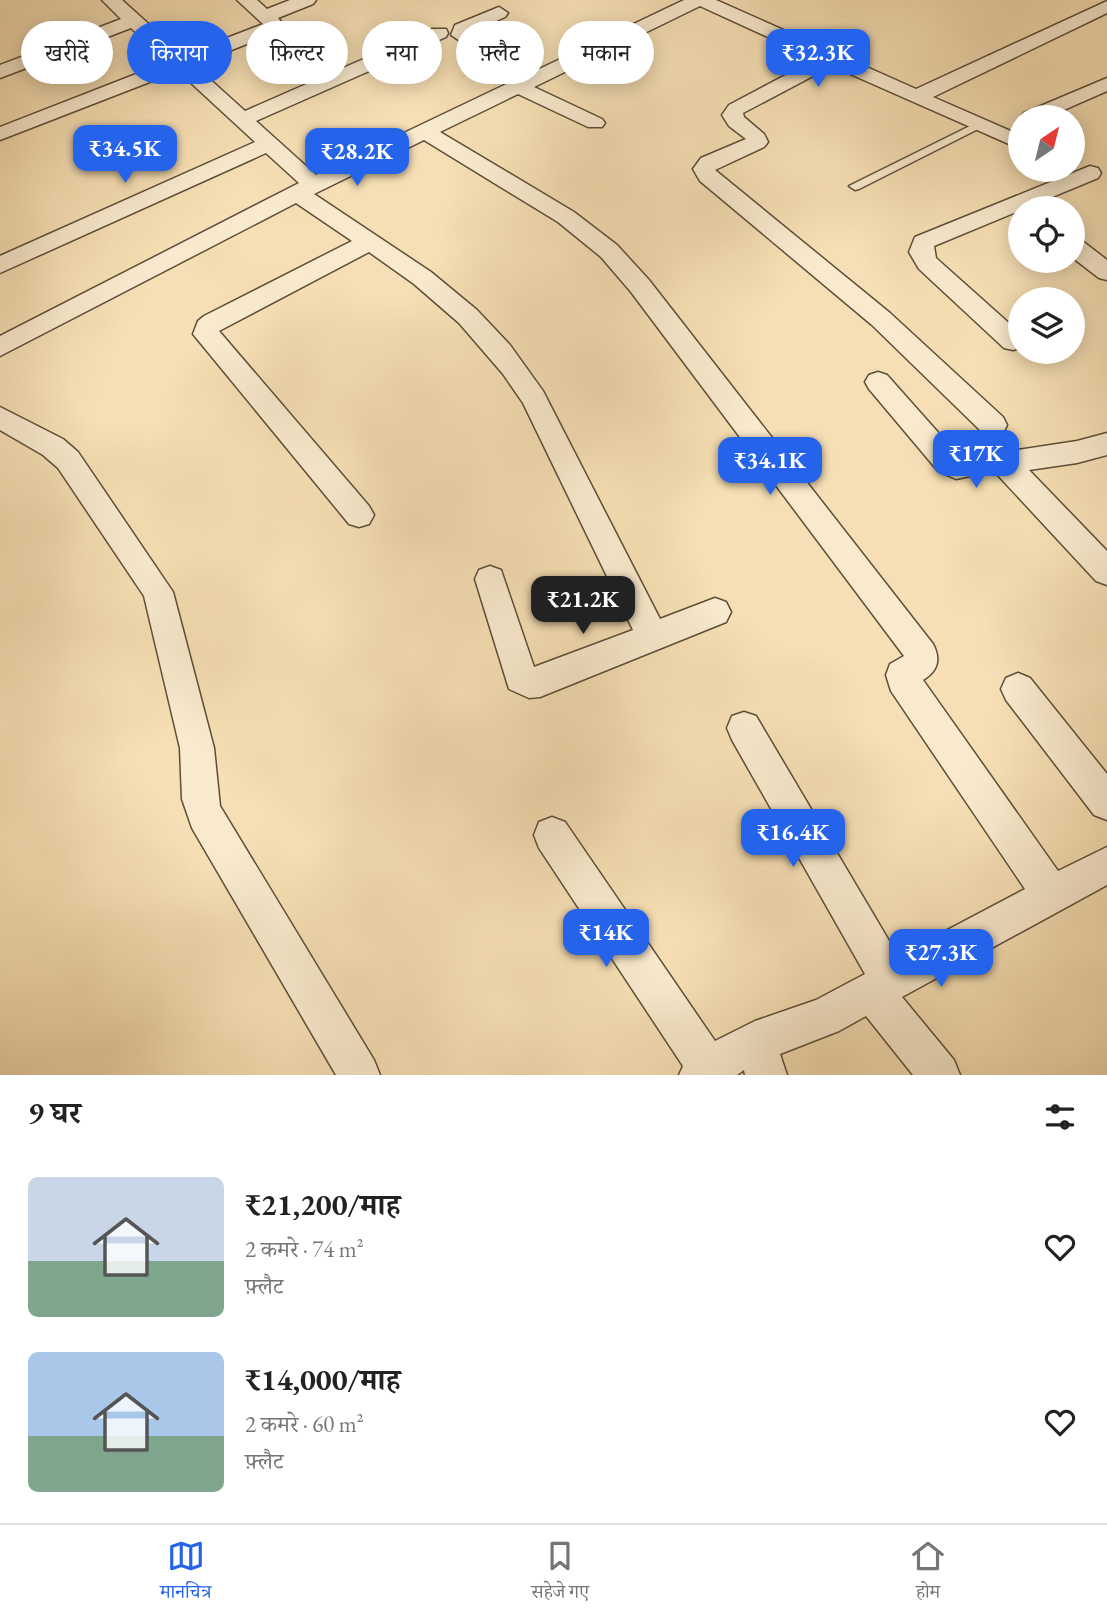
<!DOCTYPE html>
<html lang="hi">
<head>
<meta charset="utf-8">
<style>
	body { margin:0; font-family:"EB Garamond","Noto Serif Devanagari",serif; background:#f2f2f2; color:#222; height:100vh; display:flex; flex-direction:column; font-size:26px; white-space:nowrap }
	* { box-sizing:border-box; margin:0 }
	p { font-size:23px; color:#767676 }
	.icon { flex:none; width:38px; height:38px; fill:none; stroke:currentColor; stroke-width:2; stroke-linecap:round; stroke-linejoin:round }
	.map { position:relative; height:1075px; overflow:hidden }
	.panel { display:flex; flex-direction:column; background:#fff; flex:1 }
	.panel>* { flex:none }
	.guide { position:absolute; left:21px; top:21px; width:700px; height:63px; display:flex; gap:14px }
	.needle { width:46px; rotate:35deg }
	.fabs { position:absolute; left:1008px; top:105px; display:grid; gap:14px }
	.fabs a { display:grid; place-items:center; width:77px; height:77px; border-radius:50%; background:#fff; box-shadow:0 4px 18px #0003; font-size:35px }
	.price { position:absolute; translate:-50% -60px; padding:0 16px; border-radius:14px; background:#2563eb; color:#fff; font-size:23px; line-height:46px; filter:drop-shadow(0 2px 4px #0008) }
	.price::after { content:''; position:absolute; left:50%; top:42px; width:21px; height:16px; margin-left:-10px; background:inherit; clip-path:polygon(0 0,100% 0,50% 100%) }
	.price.selected { background:#222; color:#fff }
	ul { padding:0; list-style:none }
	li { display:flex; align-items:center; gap:21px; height:175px; padding:0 28px }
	li span { display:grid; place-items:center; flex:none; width:196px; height:140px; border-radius:10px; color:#555 }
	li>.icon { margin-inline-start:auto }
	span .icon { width:84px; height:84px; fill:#fffc; stroke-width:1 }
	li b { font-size:30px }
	h2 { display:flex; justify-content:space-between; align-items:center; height:84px; padding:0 28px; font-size:30px }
	.pill { padding:0 24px; border-radius:32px; background:#fff; box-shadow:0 4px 18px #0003; font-size:24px; line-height:63px }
	.pill.selected { background:#2563eb; color:#fff }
	.menu { display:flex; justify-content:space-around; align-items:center; height:98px; border-top:2px solid #e0e0e0; background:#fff; font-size:19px; color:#767676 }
	.menu a { display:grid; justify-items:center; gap:4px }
	.menu .selected { color:#2563eb }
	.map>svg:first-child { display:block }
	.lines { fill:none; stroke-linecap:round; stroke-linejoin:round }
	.lane-casing { stroke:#5c4e38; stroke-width:3 }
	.street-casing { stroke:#5c4e38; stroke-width:3 }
	.lane { fill:#f9eace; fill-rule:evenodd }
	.street { fill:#f9eace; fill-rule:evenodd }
</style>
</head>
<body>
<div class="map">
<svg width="1107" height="1075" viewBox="0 0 1107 1075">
	<rect width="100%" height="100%" fill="#f6dfb4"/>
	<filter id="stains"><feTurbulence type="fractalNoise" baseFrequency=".00286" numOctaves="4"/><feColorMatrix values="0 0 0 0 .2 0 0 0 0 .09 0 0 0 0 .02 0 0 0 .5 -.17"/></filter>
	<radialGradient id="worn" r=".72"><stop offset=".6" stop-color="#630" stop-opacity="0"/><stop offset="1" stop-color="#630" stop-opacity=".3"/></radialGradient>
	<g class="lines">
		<g class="lane-casing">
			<polygon id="lane" points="976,123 986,125 859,189 855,190 849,186"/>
		</g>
		<g class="street-casing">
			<g id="street">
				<path d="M102,0H122L183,55L263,24L237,0H257L267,9L290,0H316L313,4L278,18L282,23L277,32L194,65L245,111L432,29H446L448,33L446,37L256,121L316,175L517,79L451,35L455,25L499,7L508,13L505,17L470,33L533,72L684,0H716L916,89L1107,1V13L933,97L1020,135V149L832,66L743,113L744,117L764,134L768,142L764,147L715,170L890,313L1003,417L1007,425L1003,433L993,436L983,433L872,325L700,181L693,169L701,158L746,139L729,126L722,115L729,105L816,59L700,6L534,87L602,119L605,123L602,127H588L518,94L440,132L574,212L617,245L649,280L933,644C941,659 938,671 923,680L1058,871L1107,847V885L902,997L954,1060L960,1075H913L866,1016L839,1031L780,1054L787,1075H745L744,1070L737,1075H679L683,1066L539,848L534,835L539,822L552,817L565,822L715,1041L755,1021L816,1000L865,974L732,740L727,728L732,716L744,712L756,716L898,956L1025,889L891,691L886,675L890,664L904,656L631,292L601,257L558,222L424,140L314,194L431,272L477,310L510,345L543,391L660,619L715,598L726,602L731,612L726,622L540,697L529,698L509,689L475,579L479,570L490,566L501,570L534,667L633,630L523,403L503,374L459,323L414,284L369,252L219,331L369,506L374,515L369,524L359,527L349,524L193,334L198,321L204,316L352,241L296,203L0,356V336L299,183L266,153L0,273V256L255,142L178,71L0,140V127L167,62L131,28L0,78V65L121,19Z"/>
				<polygon points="1107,78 1107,91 1048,117 1021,117 1024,113"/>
				<polygon points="1090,166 1098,168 1101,173 1098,178 934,246 936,258 1020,333 1020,348 1013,350 1004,348 919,269 909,252 915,237"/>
				<polygon points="1073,238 1081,240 1107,260 1107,280 1099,278 1073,258"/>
				<polygon points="878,372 887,375 959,456 992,448 1004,452 1077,441 1107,433 1107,455 1077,463 1029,470 1107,551 1107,585 1096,581 994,471 956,479 938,471 869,389 865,382 869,375"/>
				<polygon points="0,407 63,439 78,452 173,592 214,748 220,806 374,1060 380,1075 336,1075 192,828 182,799 180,748 144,596 58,468 43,455 0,430"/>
				<polygon points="1018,673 1030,678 1107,774 1107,820 1094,815 1006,700 1001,689 1006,678"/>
			</g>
		</g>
		<use href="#lane" class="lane"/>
		<use href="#street" class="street"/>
	</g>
	<rect width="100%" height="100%" filter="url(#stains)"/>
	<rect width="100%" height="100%" fill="url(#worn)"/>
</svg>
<div class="fabs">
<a><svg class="needle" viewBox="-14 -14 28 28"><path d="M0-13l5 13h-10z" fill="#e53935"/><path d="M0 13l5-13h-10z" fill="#767676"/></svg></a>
<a><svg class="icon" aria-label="locate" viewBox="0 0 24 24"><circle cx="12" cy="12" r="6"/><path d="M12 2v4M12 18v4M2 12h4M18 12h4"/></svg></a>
<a><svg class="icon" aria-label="layers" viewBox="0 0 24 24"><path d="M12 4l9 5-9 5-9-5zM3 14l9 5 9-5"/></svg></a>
</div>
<b class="price" style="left:818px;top:89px">₹32.3K</b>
<b class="price" style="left:125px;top:185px">₹34.5K</b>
<b class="price" style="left:357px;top:188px">₹28.2K</b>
<b class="price" style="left:976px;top:490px">₹17K</b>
<b class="price" style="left:770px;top:497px">₹34.1K</b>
<b class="price selected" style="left:583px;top:636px">₹21.2K</b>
<b class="price" style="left:793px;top:869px">₹16.4K</b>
<b class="price" style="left:606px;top:969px">₹14K</b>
<b class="price" style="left:941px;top:989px">₹27.3K</b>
<div class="guide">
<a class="pill">खरीदें</a>
<a class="pill selected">किराया</a>
<a class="pill">फ़िल्टर</a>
<a class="pill">नया</a>
<a class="pill">फ़्लैट</a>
<a class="pill">मकान</a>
</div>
</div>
<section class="panel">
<h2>9 घर<svg class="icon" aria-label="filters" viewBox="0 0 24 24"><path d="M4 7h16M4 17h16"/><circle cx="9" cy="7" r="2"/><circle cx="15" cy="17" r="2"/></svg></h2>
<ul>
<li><span style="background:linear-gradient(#c9d6e8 60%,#7fa58c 0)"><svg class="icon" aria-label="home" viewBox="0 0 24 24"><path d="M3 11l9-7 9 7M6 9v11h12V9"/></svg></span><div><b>₹21,200/माह</b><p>2 कमरे · 74 m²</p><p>फ़्लैट</p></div><svg class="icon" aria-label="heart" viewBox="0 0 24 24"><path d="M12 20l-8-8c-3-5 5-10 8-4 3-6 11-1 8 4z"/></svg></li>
<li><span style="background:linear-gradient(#a9c7e8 60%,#7fa58c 0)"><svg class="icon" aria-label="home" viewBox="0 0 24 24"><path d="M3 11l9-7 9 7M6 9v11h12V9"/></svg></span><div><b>₹14,000/माह</b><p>2 कमरे · 60 m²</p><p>फ़्लैट</p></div><svg class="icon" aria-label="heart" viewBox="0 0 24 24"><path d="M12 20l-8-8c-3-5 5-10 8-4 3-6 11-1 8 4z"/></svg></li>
</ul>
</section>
<nav class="menu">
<a class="selected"><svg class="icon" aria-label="map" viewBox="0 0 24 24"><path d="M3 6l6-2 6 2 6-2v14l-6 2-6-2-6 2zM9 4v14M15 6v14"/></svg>मानचित्र</a>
<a><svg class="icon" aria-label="saved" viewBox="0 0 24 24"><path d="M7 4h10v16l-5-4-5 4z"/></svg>सहेजे गए</a>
<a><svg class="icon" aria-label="home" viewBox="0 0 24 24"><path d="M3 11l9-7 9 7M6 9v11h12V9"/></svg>होम</a>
</nav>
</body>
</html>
